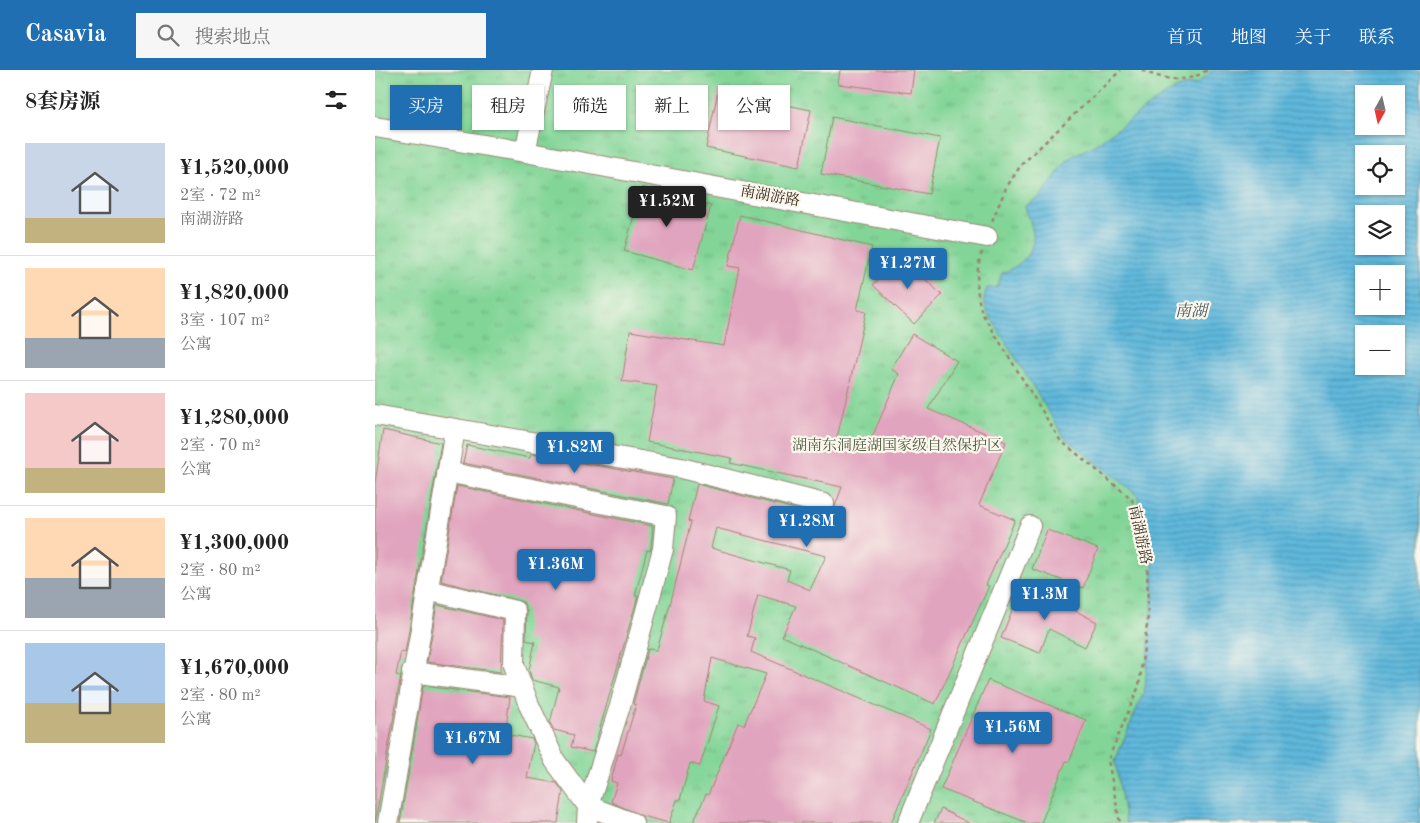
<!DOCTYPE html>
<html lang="zh">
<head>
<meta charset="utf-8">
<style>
	body { margin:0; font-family:"Old Standard TT","Noto Serif SC",serif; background:#f6f6f6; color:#222; height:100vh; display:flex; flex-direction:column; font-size:19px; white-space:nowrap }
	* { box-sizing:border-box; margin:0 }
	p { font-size:16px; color:#767676 }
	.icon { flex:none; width:28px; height:28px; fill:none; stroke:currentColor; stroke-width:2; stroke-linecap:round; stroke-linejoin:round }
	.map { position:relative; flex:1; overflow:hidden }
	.panel { display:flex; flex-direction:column; background:#fff; width:375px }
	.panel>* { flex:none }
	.hud { position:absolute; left:15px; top:15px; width:475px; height:45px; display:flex; gap:10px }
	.needle { width:32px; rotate:188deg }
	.buttons { position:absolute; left:980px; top:15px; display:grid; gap:10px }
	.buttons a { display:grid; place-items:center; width:50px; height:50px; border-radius:0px; background:#fff; box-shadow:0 1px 4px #0004; font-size:25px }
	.price { position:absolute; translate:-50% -42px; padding:0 11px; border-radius:5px; background:#1f6fb2; color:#fff; font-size:16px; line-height:32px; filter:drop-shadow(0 1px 2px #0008) }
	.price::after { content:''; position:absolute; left:50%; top:30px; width:15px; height:11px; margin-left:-8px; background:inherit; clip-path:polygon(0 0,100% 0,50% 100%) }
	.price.selected { background:#222; color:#fff }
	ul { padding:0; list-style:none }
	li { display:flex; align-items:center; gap:15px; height:125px; padding:0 25px }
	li+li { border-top:1px solid #e0e0e0 }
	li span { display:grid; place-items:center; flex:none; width:140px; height:100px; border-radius:0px; color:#555 }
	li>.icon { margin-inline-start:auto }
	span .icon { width:60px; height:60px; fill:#fffc; stroke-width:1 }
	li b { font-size:21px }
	h2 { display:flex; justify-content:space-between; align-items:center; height:60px; padding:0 25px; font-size:21px }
	.tag { padding:0 18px; border-radius:0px; background:#fff; box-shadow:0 1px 4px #0004; font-size:18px; line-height:45px }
	.tag.selected { background:#1f6fb2; color:#fff }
	header { display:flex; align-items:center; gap:30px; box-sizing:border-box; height:70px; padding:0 25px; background:#1f6fb2; color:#fff }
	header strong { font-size:24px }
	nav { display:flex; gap:28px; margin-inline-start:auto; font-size:18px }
	.search { width:350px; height:45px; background:#f6f6f6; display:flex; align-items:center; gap:12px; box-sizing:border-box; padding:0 18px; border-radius:0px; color:#767676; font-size:19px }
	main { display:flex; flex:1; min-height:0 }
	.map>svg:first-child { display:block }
	.grass { fill:url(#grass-tufts); stroke:#5e805a; fill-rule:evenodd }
	.water { fill:url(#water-rules); stroke:#4d717d; fill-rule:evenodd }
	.building { fill:#e1a4be; fill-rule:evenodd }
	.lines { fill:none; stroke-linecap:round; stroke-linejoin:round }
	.minor-casing { stroke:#988572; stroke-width:22 }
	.path { stroke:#988572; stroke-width:2.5; stroke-dasharray:4 4; stroke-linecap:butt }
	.minor { stroke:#fff; stroke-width:20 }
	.labels { text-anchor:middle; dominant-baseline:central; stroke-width:4.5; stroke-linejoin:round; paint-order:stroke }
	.street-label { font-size:15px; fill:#3b2a1e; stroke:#fbf7ec }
	.park-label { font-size:15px; fill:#505d42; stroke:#fbf7ec }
	.water-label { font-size:16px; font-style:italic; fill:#485c60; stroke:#fbf7ec }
</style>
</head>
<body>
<header>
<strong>Casavia</strong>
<div class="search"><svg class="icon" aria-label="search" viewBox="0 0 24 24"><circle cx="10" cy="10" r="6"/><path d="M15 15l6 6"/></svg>搜索地点</div>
<nav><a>首页</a><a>地图</a><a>关于</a><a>联系</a></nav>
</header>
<main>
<section class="panel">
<h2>8套房源<svg class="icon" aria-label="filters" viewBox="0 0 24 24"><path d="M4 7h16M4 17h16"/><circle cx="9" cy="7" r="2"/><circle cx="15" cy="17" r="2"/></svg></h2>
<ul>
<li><span style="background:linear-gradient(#c9d6e8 75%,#c2b280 0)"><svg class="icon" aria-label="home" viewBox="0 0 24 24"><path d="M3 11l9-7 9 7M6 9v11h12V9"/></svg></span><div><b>¥1,520,000</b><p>2室 · 72 m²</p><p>南湖游路</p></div></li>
<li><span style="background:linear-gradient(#ffd9b3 70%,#9aa5b1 0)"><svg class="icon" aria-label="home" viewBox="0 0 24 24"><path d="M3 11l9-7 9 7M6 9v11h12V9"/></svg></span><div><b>¥1,820,000</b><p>3室 · 107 m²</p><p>公寓</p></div></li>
<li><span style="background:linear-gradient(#f6c9c9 75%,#c2b280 0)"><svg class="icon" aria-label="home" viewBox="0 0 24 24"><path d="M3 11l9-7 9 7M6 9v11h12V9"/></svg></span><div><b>¥1,280,000</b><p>2室 · 70 m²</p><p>公寓</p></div></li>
<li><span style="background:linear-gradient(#ffd9b3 60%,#9aa5b1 0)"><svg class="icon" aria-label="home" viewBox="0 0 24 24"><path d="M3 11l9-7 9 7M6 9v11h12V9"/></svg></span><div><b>¥1,300,000</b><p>2室 · 80 m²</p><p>公寓</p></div></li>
<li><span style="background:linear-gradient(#a9c7e8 60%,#c2b280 0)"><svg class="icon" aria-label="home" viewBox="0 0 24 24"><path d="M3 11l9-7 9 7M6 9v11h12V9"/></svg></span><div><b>¥1,670,000</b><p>2室 · 80 m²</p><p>公寓</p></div></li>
</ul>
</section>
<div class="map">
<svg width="1045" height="753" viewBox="0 0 1045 753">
	<defs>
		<pattern id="grass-tufts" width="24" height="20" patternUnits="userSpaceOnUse" patternTransform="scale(1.25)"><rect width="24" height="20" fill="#82d597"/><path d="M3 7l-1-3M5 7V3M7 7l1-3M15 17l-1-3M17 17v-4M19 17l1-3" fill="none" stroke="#71b782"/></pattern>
		<pattern id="water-rules" width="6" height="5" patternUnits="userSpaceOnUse" patternTransform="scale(1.25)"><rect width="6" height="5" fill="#5fb8dc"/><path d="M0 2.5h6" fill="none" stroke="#5096b2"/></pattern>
	</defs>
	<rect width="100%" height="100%" fill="#fbf7ec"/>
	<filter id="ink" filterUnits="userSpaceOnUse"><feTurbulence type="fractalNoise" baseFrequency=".02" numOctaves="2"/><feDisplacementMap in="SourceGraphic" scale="10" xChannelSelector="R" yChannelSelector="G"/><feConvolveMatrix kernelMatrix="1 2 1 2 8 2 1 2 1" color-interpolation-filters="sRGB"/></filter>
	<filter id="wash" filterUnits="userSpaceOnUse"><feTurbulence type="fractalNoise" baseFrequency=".0096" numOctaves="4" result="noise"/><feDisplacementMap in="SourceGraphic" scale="20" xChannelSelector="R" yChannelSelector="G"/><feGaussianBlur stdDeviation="1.12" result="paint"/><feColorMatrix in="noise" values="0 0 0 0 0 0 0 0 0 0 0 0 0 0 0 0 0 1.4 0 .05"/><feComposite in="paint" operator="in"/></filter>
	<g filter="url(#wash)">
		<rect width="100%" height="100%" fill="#f4e0c5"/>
		<path class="grass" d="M0,0H1045V753H0ZM989,24H1021V56H989ZM989,84H1021V116H989ZM989,144H1021V176H989ZM989,204H1021V236H989ZM989,264H1021V296H989Z"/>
		<path class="water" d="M838,0H1045V753H751L740,691L770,619L778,521V489L762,425L689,367L611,240L609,227L612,218L622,217L627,203C644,197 660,183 658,163C657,154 652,144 650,136L665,127L693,89L721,74L788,26L805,17L823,13ZM989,24H1021V56H989ZM989,84H1021V116H989ZM989,144H1021V176H989ZM989,204H1021V236H989ZM989,264H1021V296H989Z"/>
		<g id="blocks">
			<g class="building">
				<polygon points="465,0 539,0 536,23 463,14"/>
				<polygon points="343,21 436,40 424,97 331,78"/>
				<polygon points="457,47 565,68 554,124 446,104"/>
				<polygon points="267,117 336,136 318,200 249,181"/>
				<path d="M365,145L497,177L482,240L491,242L462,368L467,369L466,374L490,384L524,304L516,299L537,264L582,291L553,339L631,372L604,435L640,450L611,515L614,516L560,634L407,566L421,536L383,525L372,566L380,568L376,582L556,659L516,753H318L331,724L333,725L363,653L369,655L391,604L337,588L329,631L344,636L325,696L315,693L305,730H302L294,753L267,746L236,732L242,713L236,711L243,684L246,685L261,635L258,634L273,579L282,580L296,531L316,452L313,451L322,414L447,446L458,442L467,417L355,393L357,388L272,372L282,316L247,311L255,261L349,276L365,198L353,196ZM341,458L451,486L435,520L412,510L415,500L336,478Z"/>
				<polygon points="526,186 567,225 539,254 498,215"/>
				<polygon points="8,360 66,373 30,583 26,581 21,605 26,606 0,753 0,413"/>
				<polygon points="92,375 155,388 156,384 298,409 293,434 88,393"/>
				<polygon points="82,416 278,456 276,477 275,481 272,480 260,526 263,526 218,682 196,677 199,665 179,660 175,653 184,617 157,610 154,600 160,572 151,570 152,541 148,532 66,511"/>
				<polygon points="672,460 723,479 708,518 657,499"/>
				<polygon points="651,515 722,552 710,577 674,559 665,583 626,568 646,518 649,519"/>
				<polygon points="62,535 128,550 126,602 52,592"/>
				<polygon points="613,610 711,650 694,692 691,691 666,753 653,753 566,719"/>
				<polygon points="48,616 135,627 130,664 157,669 159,673 152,708 182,713 188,722 183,753 25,753"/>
				<polygon points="566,739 594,753 559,753"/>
			</g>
		</g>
	</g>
	<g filter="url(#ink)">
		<use href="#blocks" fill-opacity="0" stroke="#988572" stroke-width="1"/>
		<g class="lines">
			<g class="minor-casing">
				<g id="minor">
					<polyline points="0,57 150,82 612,167"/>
					<polyline points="150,82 168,0"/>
					<polyline points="0,345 306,398 449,434"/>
					<polyline points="72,402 291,446 288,479 245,636 213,736 212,753"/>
					<polyline points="52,520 140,541 139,595 154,635 180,691 213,736 258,753"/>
					<polyline points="37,602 147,617"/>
					<polyline points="13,753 80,359"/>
					<polyline points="533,753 655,456"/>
				</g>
			</g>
			<g class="path">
				<path d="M767,0C787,10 813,14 832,0"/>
				<polyline points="617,151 631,118 646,95 746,0"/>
				<path d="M607,182C600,202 601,223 607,243L685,370L757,429L772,489L773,547L764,616L733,690L745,753"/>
			</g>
			<use href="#minor" class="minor"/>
		</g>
	</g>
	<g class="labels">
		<g class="street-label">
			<text transform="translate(395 127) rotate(10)">南湖游路</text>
			<text transform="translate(764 465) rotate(78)">南湖游路</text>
		</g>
		<g class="park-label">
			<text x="522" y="376">湖南东洞庭湖国家级自然保护区</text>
		</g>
		<g class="water-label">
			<text x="816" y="242">南湖</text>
		</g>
	</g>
</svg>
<div class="buttons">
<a><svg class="needle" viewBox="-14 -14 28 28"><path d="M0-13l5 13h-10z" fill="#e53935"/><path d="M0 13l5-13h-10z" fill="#767676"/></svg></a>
<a><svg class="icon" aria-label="locate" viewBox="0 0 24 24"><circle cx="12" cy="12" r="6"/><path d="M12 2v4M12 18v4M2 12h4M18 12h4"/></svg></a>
<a><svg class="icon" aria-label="layers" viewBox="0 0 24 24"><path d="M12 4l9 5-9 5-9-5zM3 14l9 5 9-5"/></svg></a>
<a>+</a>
<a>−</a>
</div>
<b class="price selected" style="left:292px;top:158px">¥1.52M</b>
<b class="price" style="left:533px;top:220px">¥1.27M</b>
<b class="price" style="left:200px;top:404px">¥1.82M</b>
<b class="price" style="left:432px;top:478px">¥1.28M</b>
<b class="price" style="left:181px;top:521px">¥1.36M</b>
<b class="price" style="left:670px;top:551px">¥1.3M</b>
<b class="price" style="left:638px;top:684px">¥1.56M</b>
<b class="price" style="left:98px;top:695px">¥1.67M</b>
<div class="hud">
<a class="tag selected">买房</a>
<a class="tag">租房</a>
<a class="tag">筛选</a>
<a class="tag">新上</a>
<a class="tag">公寓</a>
</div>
</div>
</main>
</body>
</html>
